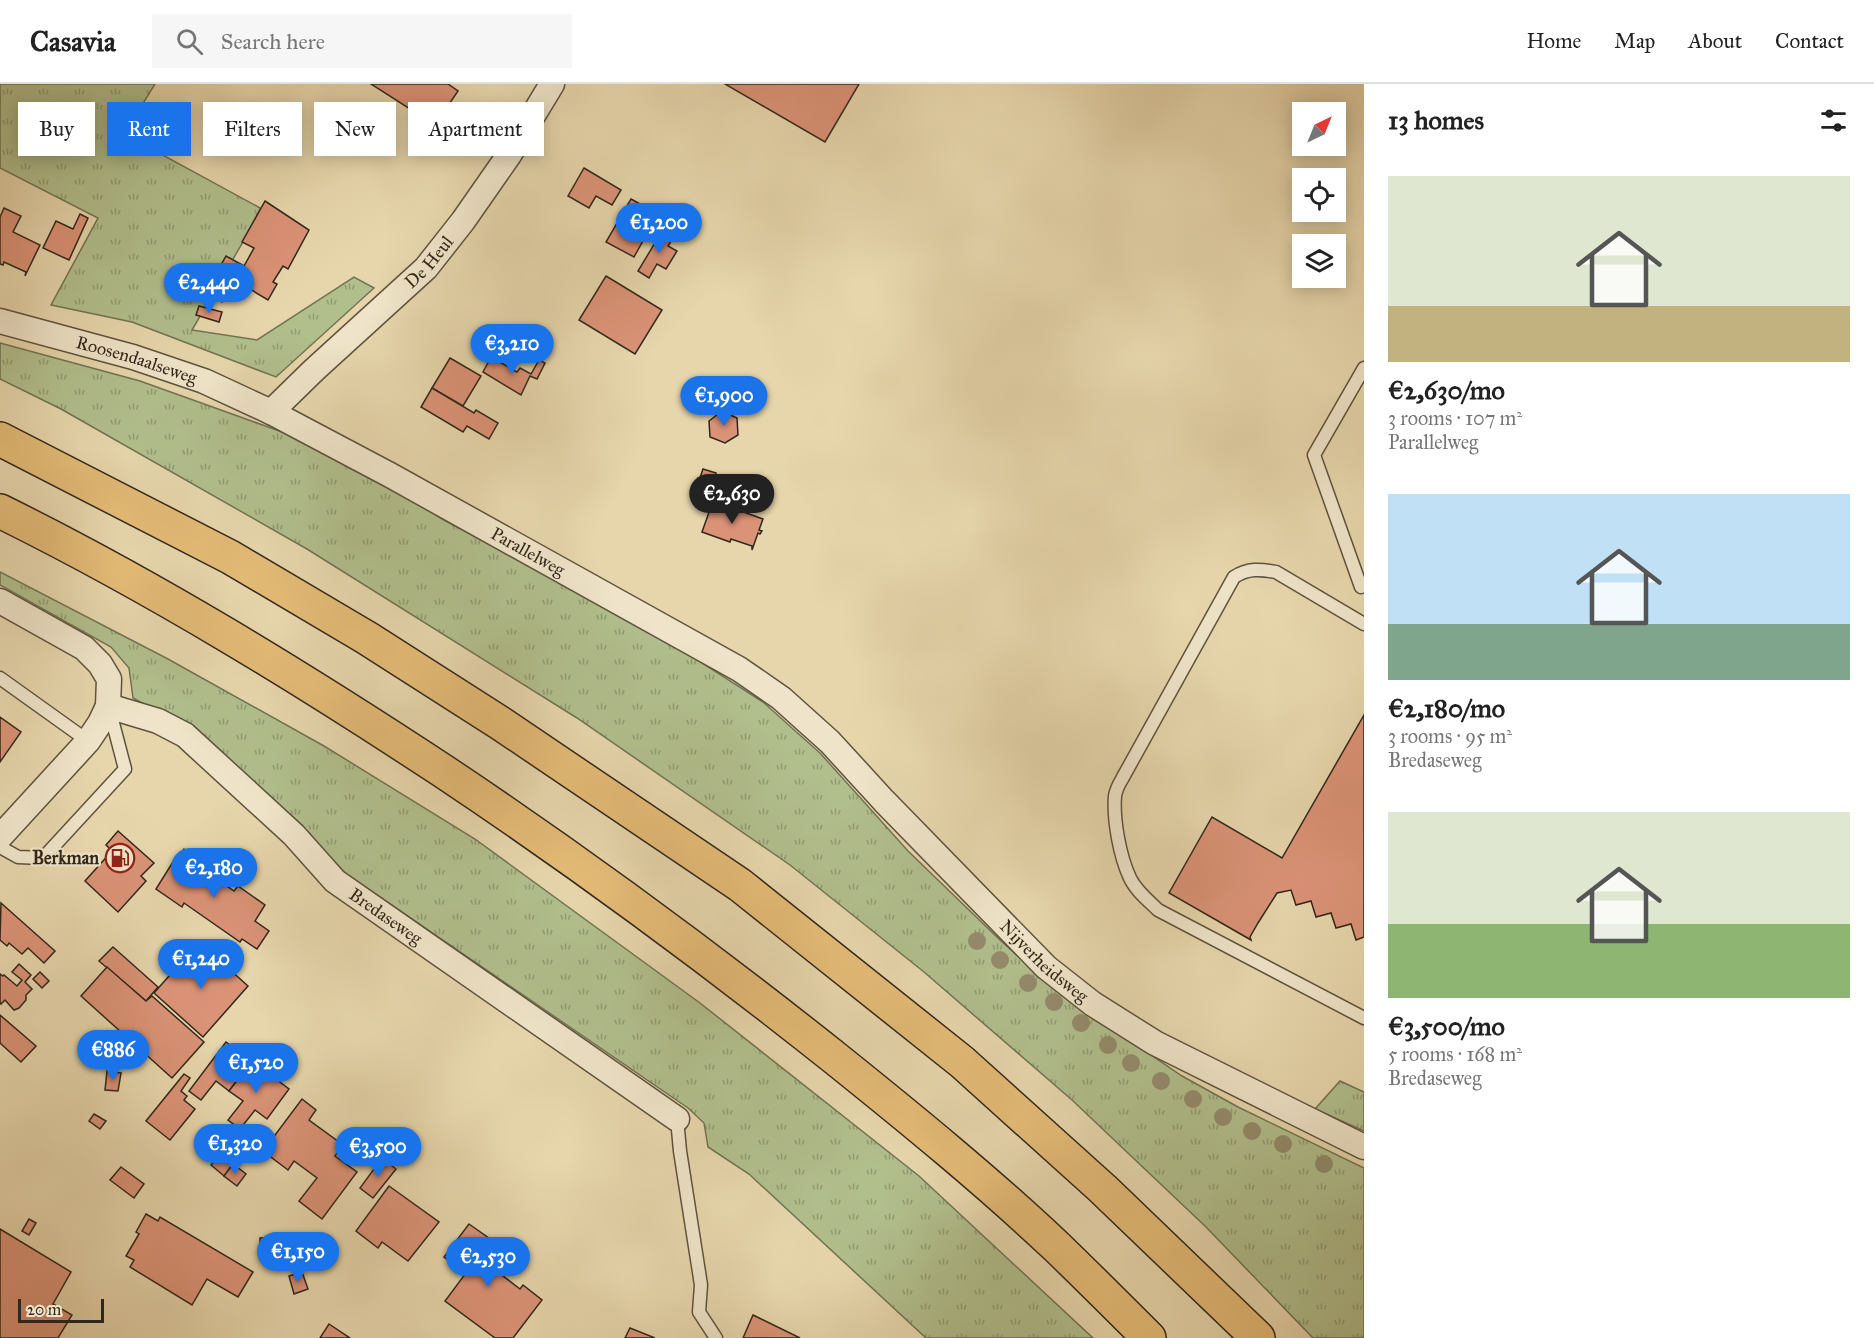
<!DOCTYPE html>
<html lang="en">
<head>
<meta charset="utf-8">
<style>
	body { margin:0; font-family:"IM FELL Great Primer",serif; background:#f6f6f6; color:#222; height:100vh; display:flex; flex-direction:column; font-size:22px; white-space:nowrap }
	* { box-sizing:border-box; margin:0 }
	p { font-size:20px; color:#767676 }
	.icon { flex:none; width:33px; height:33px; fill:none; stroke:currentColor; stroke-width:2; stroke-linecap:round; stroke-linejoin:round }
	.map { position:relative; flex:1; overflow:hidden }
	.drawer { display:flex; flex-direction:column; background:#fff; width:510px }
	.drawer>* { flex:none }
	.banner { position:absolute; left:18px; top:18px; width:570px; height:54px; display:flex; gap:12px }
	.needle { width:39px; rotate:43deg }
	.buttons { position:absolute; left:1292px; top:18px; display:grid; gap:12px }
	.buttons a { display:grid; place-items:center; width:54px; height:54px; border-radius:0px; background:#fff; box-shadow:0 3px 15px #0003; font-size:30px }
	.scale { position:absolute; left:18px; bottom:15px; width:86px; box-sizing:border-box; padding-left:6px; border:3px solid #31271a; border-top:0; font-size:16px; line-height:21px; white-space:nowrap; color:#31271a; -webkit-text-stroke:4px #efe4c9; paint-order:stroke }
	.price { position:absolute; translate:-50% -51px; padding:0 14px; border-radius:21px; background:#1a73e8; color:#fff; font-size:20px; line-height:39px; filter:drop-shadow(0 2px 3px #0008) }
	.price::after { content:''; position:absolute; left:50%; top:36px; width:18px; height:14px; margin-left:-9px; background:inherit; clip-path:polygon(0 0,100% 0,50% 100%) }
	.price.current { background:#222; color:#fff }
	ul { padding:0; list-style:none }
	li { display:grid; align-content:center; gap:12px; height:318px; padding:0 24px }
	li span { display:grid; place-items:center; height:186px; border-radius:0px; color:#555 }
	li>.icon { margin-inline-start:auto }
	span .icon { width:108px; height:108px; fill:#fffc; stroke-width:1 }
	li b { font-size:26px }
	h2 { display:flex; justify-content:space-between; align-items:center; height:72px; padding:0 24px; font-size:26px }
	.tag { padding:0 21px; border-radius:0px; background:#fff; box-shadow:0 3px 15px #0003; font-size:21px; line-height:54px }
	.tag.current { background:#1a73e8; color:#fff }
	header { display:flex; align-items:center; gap:36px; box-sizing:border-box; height:84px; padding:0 30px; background:#fff; border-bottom:2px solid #e0e0e0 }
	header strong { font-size:28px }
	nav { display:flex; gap:33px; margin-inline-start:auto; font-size:21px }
	.search { width:420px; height:54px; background:#f6f6f6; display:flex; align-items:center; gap:15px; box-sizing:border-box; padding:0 21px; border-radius:0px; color:#767676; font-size:22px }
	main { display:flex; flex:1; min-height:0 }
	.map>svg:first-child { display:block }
	.grass { fill:url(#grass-tufts); stroke:#717354; stroke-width:1.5 }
	.building { fill:#db9377; stroke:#31271a; stroke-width:1.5 }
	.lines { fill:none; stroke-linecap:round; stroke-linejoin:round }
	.service-casing { stroke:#5e533e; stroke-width:15 }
	.minor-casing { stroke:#5e533e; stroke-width:27 }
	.motorway-casing { stroke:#31271a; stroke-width:36 }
	.service { stroke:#efe4c9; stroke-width:12 }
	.minor { stroke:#efe4c9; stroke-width:24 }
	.motorway { stroke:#e4bb76; stroke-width:33 }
	.tree { fill:#948b6c }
	.labels { text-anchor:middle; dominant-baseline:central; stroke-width:4.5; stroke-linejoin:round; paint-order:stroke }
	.street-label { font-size:18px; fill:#31271a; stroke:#efe4c9 }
	.poi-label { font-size:18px; font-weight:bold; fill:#31271a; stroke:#efe4c9; text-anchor:end }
</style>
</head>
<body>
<header>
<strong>Casavia</strong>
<div class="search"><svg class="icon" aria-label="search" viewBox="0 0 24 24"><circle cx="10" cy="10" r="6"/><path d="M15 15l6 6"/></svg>Search here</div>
<nav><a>Home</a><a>Map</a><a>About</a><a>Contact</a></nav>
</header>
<main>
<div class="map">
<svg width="1364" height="1254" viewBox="0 0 1364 1254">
	<defs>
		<pattern id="grass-tufts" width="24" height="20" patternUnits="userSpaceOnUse" patternTransform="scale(1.5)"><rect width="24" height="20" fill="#b1bf8d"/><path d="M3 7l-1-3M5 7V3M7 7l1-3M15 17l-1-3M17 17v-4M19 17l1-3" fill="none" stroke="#919b72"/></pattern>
	</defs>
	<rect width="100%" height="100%" fill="#e7d6ac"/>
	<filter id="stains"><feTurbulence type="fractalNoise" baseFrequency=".00333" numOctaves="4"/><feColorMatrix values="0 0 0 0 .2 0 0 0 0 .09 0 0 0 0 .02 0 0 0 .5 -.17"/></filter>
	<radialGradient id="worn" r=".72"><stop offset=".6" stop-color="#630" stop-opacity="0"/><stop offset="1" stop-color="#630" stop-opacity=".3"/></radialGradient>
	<g class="grass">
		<polygon points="0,0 155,0 124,50 262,125 192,246 257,256 354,193 374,204 276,293 132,238 51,221 98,134 0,84"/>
		<polygon points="0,259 140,297 324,363 444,436 654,548 763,618 792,644 820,669 908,767 1001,857 1044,895 1088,928 1182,992 1238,1023 1364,1084 1364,1254 1313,1254 1206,1143 1072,1016 924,888 790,781 577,634 307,465 61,325 0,295"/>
		<polygon points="0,488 168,575 324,662 475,755 700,919 919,1092 1093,1254 926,1254 749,1090 708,1063 704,1039 688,1024 345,789 303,744 188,644 133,614 129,584 111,563 0,501"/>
		<polygon points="1340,997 1364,1008 1364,1047 1315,1025"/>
	</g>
	<g class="building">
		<polygon points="371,0 448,0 458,7 435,41"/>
		<polygon points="725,0 859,0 825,58"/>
		<polygon points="584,84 621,106 612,121 596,112 589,124 568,112"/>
		<polygon points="631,115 658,130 634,173 606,158"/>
		<polygon points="265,117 309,146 288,185 283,182 273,198 277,200 268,216 235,196 222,218 206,208 226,172 244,182 254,164 242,158"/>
		<polygon points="4,124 21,132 13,148 40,161 25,192 26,188 4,178 3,181 0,180 0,133"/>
		<polygon points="80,130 88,134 69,176 43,164 56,137 73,145"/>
		<polygon points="664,144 675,151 668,162 677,167 666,185 657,180 649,194 638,187"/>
		<polygon points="606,192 662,226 635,270 579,236"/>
		<polygon points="199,222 222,228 219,238 196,231"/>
		<polygon points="491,273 517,288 520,284 531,290 539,276 545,279 537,295 530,292 521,311 483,288"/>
		<polygon points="450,274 481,292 463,322 432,304"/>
		<polygon points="432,304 474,329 476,326 498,339 489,355 467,342 463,348 421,323"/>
		<polygon points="722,327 737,334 738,351 725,359 710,353 709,337"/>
		<polygon points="703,385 716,389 707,416 694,412"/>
		<polygon points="713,417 763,435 759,446 762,447 760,450 758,449 752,466 752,462 731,455 730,458 702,448"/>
		<polygon points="1364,631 1364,853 1356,856 1351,840 1336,844 1331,829 1316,833 1311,817 1296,821 1291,806 1277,809 1258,839 1250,853 1251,856 1169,809 1212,733 1282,774"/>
		<polygon points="0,633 21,648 0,678"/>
		<polygon points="118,747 154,779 141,792 146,797 118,828 85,797 112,767 106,761"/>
		<polygon points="184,765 210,783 207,788 234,807 238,802 265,821 255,837 269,847 257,865 242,855 240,858 184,819 182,823 156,805 176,773 177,774"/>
		<polygon points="1,819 55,867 44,879 28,864 22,870 9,859 7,862 0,856"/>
		<polygon points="199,858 248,902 203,953 154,909"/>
		<polygon points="113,863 158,903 146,917 99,877"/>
		<polygon points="19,880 31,891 25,898 32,905 26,911 26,916 19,924 14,926 5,916 1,920 0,918 0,890 3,892 4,891 17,902 22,896 12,888"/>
		<polygon points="107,883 146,917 152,912 204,958 172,994 81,912"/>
		<polygon points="40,888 49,897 42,904 33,895"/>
		<polygon points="0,931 36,962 21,978 0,959"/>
		<polygon points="226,958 252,977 229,1007 216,997 201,1016 189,1007"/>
		<polygon points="252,977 289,1005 267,1035 255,1026 240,1045 228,1036 243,1017 229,1007"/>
		<polygon points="107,987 121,989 118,1007 105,1006"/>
		<polygon points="184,990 190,994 181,1007 187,1012 184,1016 195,1025 170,1056 146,1037"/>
		<polygon points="302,1015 316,1026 309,1036 343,1061 335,1072 357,1088 322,1135 299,1117 317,1094 294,1077 288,1086 263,1067"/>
		<polygon points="94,1030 106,1037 100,1045 89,1037"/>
		<polygon points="232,1053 245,1064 224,1092 211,1081"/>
		<polygon points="382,1074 396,1085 373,1114 360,1104"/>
		<polygon points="233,1080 246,1090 237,1102 224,1092"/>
		<polygon points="121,1083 144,1100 134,1114 110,1096"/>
		<polygon points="389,1102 439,1138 408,1177 382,1158 378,1164 356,1147"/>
		<polygon points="146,1130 158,1137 160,1133 253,1188 238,1213 207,1195 192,1221 130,1183 134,1176 126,1172 139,1150 136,1148"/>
		<polygon points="29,1135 36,1139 29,1151 22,1147"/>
		<polygon points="469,1140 493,1157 489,1162 497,1168 501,1175 497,1183 500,1184 498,1188 520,1205 523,1201 542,1216 513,1254 495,1254 445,1217 466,1189 444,1173"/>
		<polygon points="0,1145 71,1188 53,1220 72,1231 58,1254 0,1254"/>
		<polygon points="279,1153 280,1175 260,1175 260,1154"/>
		<polygon points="302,1188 308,1205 294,1210 289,1192"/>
		<polygon points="753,1231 800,1254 743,1254"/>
		<polygon points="329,1240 350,1254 320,1254"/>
		<polygon points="630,1244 655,1254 625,1254"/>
	</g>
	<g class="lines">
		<g class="service-casing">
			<g id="service">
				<polyline points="1361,503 1314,371 1364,284"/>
				<path d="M1364,540L1276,488C1260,485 1248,484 1234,493L1122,695C1119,700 1116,706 1115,712C1113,736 1120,773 1130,794C1136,807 1149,817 1158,826L1364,934"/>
				<polyline points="0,594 88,657"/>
				<polyline points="0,763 18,773 43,774 125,685 109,624"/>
				<polyline points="677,1035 680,1067 701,1201 699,1228 716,1254"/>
			</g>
		</g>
		<g class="minor-casing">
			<g id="minor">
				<path id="s1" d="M0,237L133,273L204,297L271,328L390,391L739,585L781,614L830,658L884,717L1046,883L1093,920L1155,959L1364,1063"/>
				<path id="s2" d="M271,328L314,286L426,184L463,137L509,71L552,0"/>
				<polyline points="0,517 84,564 100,580 109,595 108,622 100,639 88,657 0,753"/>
				<path id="s3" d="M108,622L158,637L185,651L294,751L335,797L677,1035"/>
			</g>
		</g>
		<g class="motorway-casing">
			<g id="motorway">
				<polyline points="0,355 230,473 367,554 500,639 740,801 962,978 1103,1105 1258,1254"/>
				<path d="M0,427C154,503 300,593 443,687C578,777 708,873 835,974C911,1035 987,1097 1058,1164C1089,1194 1119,1224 1149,1254"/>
			</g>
		</g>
		<use href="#service" class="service"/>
		<use href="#minor" class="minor"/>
		<use href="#motorway" class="motorway"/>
	</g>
	<g class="tree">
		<circle cx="977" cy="857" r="9"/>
		<circle cx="1000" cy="876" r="9"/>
		<circle cx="1028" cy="899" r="9"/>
		<circle cx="1054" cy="918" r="9"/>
		<circle cx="1081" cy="939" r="9"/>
		<circle cx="1108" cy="961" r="9"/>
		<circle cx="1131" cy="979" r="9"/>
		<circle cx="1161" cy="997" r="9"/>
		<circle cx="1193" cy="1015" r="9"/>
		<circle cx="1223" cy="1033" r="9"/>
		<circle cx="1252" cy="1047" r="9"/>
		<circle cx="1283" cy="1060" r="9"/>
		<circle cx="1324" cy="1080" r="9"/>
	</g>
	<defs>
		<g id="fuel-ring" transform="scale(1.5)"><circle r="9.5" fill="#efe4c9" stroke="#8f2418" stroke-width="1.5"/><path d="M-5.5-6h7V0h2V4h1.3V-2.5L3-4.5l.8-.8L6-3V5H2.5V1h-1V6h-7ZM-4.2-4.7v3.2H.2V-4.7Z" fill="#8f2418"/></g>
	</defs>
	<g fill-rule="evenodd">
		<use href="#fuel-ring" x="120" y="774"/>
	</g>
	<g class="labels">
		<g class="street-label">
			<text stroke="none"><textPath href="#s2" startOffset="218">De Heul</textPath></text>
			<text stroke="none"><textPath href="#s1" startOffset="142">Roosendaalseweg</textPath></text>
			<text stroke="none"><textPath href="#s1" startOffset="579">Parallelweg</textPath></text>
			<text stroke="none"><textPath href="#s3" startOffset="354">Bredaseweg</textPath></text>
			<text stroke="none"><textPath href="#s1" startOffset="1244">Nijverheidsweg</textPath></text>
		</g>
		<g class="poi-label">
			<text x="99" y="774">Berkman</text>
		</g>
	</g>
	<rect width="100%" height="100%" filter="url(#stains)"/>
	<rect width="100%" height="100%" fill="url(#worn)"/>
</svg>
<div class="buttons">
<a><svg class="needle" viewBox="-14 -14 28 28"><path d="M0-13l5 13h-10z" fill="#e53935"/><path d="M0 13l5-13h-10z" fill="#767676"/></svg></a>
<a><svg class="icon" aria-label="locate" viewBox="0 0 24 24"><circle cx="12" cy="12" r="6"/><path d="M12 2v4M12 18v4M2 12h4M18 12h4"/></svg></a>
<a><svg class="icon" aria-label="layers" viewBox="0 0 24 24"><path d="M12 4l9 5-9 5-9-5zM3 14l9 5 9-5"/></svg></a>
</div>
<div class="scale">20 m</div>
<b class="price" style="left:659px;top:170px">€1,200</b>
<b class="price" style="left:209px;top:230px">€2,440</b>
<b class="price" style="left:512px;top:291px">€3,210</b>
<b class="price" style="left:724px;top:343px">€1,900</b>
<b class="price current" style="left:732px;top:441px">€2,630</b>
<b class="price" style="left:214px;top:815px">€2,180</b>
<b class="price" style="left:201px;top:906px">€1,240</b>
<b class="price" style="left:113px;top:997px">€886</b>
<b class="price" style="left:256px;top:1010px">€1,520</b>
<b class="price" style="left:235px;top:1091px">€1,320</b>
<b class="price" style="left:378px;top:1094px">€3,500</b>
<b class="price" style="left:298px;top:1199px">€1,150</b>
<b class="price" style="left:488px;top:1204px">€2,530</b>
<div class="banner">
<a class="tag">Buy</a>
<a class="tag current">Rent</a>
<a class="tag">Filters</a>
<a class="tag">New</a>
<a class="tag">Apartment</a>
</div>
</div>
<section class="drawer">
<h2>13 homes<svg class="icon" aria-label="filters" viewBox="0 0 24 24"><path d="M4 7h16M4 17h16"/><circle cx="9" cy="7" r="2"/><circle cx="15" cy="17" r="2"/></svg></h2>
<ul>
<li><span style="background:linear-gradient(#dfe7d0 70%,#c2b280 0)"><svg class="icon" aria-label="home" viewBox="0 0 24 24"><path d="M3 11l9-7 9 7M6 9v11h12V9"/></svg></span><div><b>€2,630/mo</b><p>3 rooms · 107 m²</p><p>Parallelweg</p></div></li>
<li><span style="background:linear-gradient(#bfe0f5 70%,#7fa58c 0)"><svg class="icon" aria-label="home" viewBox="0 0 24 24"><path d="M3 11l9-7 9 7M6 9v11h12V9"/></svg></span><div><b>€2,180/mo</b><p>3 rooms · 95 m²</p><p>Bredaseweg</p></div></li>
<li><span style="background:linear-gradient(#dfe7d0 60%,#8fb573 0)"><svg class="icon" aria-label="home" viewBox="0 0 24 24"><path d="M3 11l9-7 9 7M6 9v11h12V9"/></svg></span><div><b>€3,500/mo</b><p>5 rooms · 168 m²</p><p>Bredaseweg</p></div></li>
</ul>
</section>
</main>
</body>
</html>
